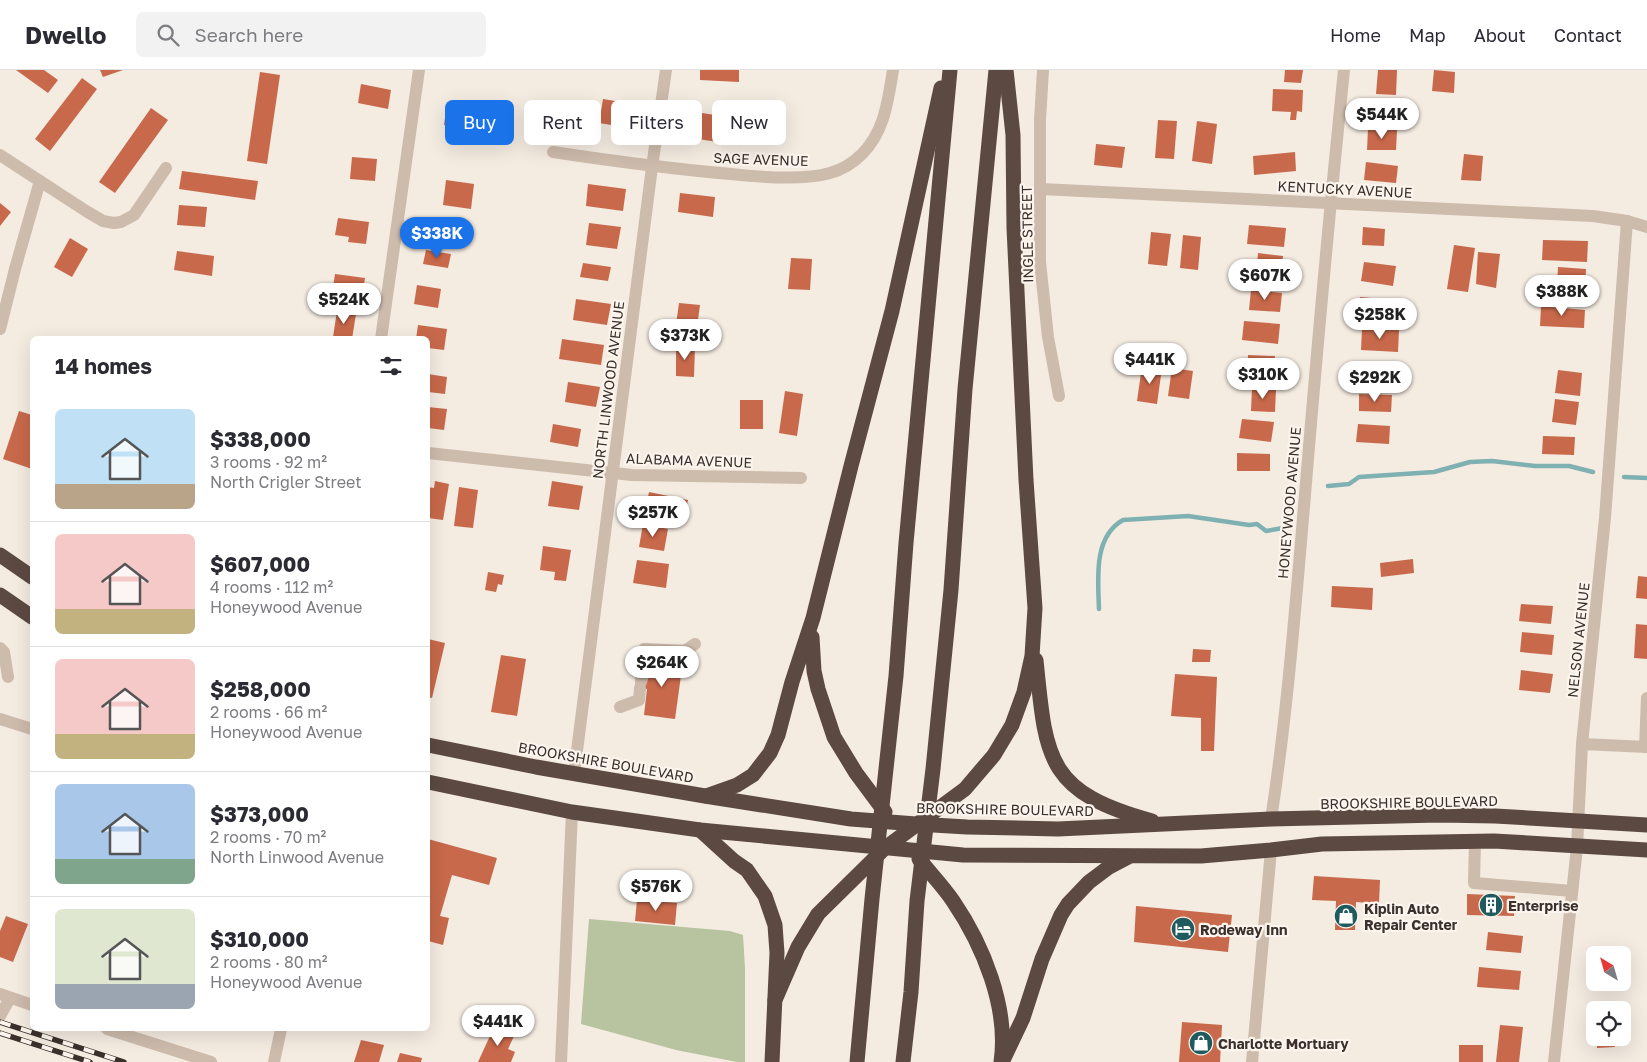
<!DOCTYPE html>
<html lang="en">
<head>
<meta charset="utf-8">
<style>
	body { margin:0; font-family:"Golos Text",sans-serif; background:#f2f2f3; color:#2b2b33; height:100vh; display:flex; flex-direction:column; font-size:19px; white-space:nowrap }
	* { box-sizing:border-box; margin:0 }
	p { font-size:16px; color:#7c7c81 }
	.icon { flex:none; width:28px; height:28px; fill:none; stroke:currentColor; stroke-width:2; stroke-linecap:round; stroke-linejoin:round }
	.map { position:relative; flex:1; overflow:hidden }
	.panel { position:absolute; left:30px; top:266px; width:400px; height:695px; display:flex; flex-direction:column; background:#fff; border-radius:8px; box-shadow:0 5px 20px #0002 }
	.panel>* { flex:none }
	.hud { position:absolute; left:445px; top:30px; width:475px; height:45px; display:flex; gap:10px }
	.needle { width:32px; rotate:323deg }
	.fabs { position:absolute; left:1586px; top:876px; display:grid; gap:10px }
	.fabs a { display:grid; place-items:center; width:45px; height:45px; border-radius:8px; background:#fff; box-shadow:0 5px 20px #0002; font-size:25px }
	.price { position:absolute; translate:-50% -42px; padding:0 11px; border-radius:18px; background:#fff; color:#222; font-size:16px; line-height:32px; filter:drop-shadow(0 1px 2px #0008) }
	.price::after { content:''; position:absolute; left:50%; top:30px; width:15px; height:11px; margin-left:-8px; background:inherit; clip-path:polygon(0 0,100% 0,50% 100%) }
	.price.selected { background:#1a73e8; color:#fff }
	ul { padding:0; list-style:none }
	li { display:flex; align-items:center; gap:15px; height:125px; padding:0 25px }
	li+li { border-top:1px solid #e1e1e2 }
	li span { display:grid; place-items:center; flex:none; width:140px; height:100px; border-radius:8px; color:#555 }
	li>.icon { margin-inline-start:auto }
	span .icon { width:60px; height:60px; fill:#fffc; stroke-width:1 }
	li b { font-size:21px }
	h2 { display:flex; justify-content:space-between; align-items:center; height:60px; padding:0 25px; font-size:21px }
	.pill { padding:0 18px; border-radius:8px; background:#fff; box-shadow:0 5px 20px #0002; font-size:18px; line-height:45px }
	.pill.selected { background:#1a73e8; color:#fff }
	header { display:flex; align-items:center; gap:30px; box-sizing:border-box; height:70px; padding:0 25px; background:#fff; border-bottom:1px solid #e1e1e2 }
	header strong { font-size:24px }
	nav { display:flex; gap:28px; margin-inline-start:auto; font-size:18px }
	.search { width:350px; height:45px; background:#f2f2f3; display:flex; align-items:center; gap:12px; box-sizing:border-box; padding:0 18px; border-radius:8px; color:#7c7c81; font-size:19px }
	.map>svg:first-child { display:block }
	.green { fill:#b8c4a0 }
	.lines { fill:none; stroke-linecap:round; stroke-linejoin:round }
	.stream { stroke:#7fb0b2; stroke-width:4.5 }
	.building { fill:#c8694b }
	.minor { stroke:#cdbbac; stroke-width:12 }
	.highway { stroke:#5c4a42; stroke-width:15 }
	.rail-casing { stroke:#3b302b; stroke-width:5.5 }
	.rail { stroke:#fbf5ee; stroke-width:4; stroke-dasharray:11; stroke-linecap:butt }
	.labels { text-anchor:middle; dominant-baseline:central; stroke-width:4.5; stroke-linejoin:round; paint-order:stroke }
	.street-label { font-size:14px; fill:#3b302b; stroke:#fbf5ee }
	.poi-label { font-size:14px; font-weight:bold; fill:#3b302b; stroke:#fbf5ee; text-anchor:start }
</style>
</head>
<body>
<header>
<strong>Dwello</strong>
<div class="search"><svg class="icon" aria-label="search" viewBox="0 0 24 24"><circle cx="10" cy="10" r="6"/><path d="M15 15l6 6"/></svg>Search here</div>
<nav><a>Home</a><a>Map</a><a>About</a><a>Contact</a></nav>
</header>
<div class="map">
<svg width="1647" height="992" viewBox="0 0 1647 992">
	<rect width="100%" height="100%" fill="#f4ebe1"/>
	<polygon class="green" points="589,849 730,861 743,865 745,898 745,992 737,992 676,980 581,954"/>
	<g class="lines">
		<g class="stream">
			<polyline points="1624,407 1647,408"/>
			<polyline points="1328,416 1349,414 1359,407 1434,402 1470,392 1492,391 1535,396 1569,396 1593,402"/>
			<path d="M1099,539C1098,509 1093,467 1123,450L1188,446L1249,455L1257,454L1266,461L1283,458"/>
		</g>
	</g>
	<g class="building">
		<polygon points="16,0 44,0 58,10 48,23"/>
		<polygon points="100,0 123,0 103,7"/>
		<polygon points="700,0 739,0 739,12 700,10"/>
		<polygon points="1285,0 1303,0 1301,13 1284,12"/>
		<polygon points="1378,0 1397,0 1396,25 1376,24"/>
		<polygon points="1434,0 1455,2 1454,23 1432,21"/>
		<polygon points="260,2 280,5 267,94 247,91"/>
		<polygon points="82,8 97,19 50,81 35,69"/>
		<polygon points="361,14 391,20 388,39 358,33"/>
		<polygon points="1273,19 1303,20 1302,42 1297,41 1296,50 1290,50 1291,42 1272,41"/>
		<polygon points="603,29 627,33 624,57 599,53"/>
		<polygon points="447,34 475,38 472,59 444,55"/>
		<polygon points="151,38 168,50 115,123 99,112"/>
		<polygon points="702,43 728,47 724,73 698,69"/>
		<polygon points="1158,50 1177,51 1174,89 1155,88"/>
		<polygon points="1197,51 1217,54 1212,94 1192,91"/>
		<polygon points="1368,59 1397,60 1396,80 1367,80"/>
		<polygon points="1096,74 1125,77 1122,98 1094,95"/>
		<polygon points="1295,82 1296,101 1254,105 1253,86"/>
		<polygon points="1464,84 1483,86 1481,111 1461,110"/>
		<polygon points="352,87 377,89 375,111 350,109"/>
		<polygon points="1366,92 1398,96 1396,113 1364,110"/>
		<polygon points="182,101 258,111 255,130 179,119"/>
		<polygon points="446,110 474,114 471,139 443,135"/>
		<polygon points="588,114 626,119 623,141 586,136"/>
		<polygon points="680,123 715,127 713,147 678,142"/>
		<polygon points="0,133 11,142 0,156"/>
		<polygon points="179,135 207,137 205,157 177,155"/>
		<polygon points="338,148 369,152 366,174 348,172 349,167 335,165"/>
		<polygon points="589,153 621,157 617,179 586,175"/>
		<polygon points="1249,155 1286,158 1284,177 1247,174"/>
		<polygon points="1363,157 1385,159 1384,176 1362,175"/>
		<polygon points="1151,162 1171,164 1167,196 1148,194"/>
		<polygon points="1183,165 1201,167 1198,200 1180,198"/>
		<polygon points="70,168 88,179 72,207 54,197"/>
		<polygon points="1543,170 1588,171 1587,192 1542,190"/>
		<polygon points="1454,175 1475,178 1468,222 1447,219"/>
		<polygon points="426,180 451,184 448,198 423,194"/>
		<polygon points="177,181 214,186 212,206 174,200"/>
		<polygon points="1478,182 1500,184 1496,218 1476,214"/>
		<polygon points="1258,183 1283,186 1280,208 1256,206"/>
		<polygon points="791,188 812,189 810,220 788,219"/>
		<polygon points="1364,192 1396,196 1393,216 1361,211"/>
		<polygon points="583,193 611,197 608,211 580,207"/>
		<polygon points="1558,197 1586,199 1585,219 1557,217"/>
		<polygon points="335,204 365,208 362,228 332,224"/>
		<polygon points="417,215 441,219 438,238 414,234"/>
		<polygon points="1251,220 1282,223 1280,242 1249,240"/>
		<polygon points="1360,227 1405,231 1403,251 1359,247"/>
		<polygon points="576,229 611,234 607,255 573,250"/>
		<polygon points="679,233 700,235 696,264 675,262"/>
		<polygon points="1541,236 1585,240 1584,258 1540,256"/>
		<polygon points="337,241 356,244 352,269 333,267"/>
		<polygon points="1244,251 1280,254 1278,274 1242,270"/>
		<polygon points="418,255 447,259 444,280 428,278 428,269 416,269"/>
		<polygon points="1362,259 1399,260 1398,282 1361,280"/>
		<polygon points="562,269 604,275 601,295 559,289"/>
		<polygon points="676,276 695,277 694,307 676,306"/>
		<polygon points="1248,285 1275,286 1274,308 1247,307"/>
		<polygon points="1360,291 1392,292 1391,313 1359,312"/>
		<polygon points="1142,296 1162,298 1157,334 1137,331"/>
		<polygon points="1172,298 1193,301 1189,329 1168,326"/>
		<polygon points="1558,300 1582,303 1580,326 1555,323"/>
		<polygon points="428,304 447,307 445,324 428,322"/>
		<polygon points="568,312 600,317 596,337 565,332"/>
		<polygon points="1252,318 1276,319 1275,342 1251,341"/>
		<polygon points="785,321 803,324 797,366 779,363"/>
		<polygon points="1359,324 1392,325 1391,342 1359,341"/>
		<polygon points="1555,329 1579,332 1576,355 1552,352"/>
		<rect x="740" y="330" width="23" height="29"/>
		<polygon points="428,337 447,339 444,360 428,358"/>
		<polygon points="19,341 32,345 32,399 3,389"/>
		<polygon points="1242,349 1274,352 1271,372 1239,368"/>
		<polygon points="553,354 581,359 578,377 550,372"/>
		<polygon points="1358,354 1390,356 1389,374 1356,372"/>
		<polygon points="1543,366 1575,367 1574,385 1542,384"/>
		<polygon points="1237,383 1270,384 1270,401 1237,401"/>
		<polygon points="435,411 449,414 443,450 428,448 428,417 434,418"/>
		<polygon points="552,411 583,416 579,440 548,436"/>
		<polygon points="459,417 478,420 473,458 454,456"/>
		<polygon points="649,422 688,430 684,449 645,441"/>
		<polygon points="643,454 668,459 664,481 639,477"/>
		<polygon points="543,476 571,480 566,511 554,510 555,502 540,500"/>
		<polygon points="1413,489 1414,503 1381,507 1380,493"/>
		<polygon points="637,490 669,494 666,518 633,513"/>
		<polygon points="488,502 504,505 502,515 498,514 496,522 485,520"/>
		<polygon points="1638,506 1647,507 1647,529 1636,528"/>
		<polygon points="1332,516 1373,518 1372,540 1331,537"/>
		<polygon points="1521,534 1553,536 1551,554 1519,551"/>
		<polygon points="1636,554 1647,555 1647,589 1634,588"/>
		<polygon points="1522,562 1554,565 1552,585 1520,582"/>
		<polygon points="428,569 445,573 432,628 428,627"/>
		<polygon points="1193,579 1211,580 1210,592 1192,592"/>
		<polygon points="501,585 526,589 517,646 491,642"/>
		<polygon points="651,587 683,591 675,649 644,645 647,619 635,618 636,612 647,613"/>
		<polygon points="1521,600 1553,604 1550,623 1519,620"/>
		<polygon points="1175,604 1217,607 1214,681 1201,681 1201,648 1171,646"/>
		<polygon points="428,769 497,788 489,815 452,805 440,846 449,848 443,875 428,871"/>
		<polygon points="1314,806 1380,810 1379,834 1356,832 1355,860 1335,860 1336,831 1312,830"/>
		<polygon points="1467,824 1515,826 1514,846 1467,845"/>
		<polygon points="637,830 677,833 675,855 635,851"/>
		<polygon points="1136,836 1232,845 1228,882 1134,872"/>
		<polygon points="6,846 28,854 13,892 0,887 0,861"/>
		<polygon points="1488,862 1523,866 1521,883 1486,880"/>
		<polygon points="1479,897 1521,901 1519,920 1477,917"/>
		<polygon points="1182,952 1222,955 1220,992 1179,992"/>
		<polygon points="495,955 515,964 508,979 515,982 511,992 478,992"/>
		<polygon points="1500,955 1523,957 1519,992 1496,992"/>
		<polygon points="1597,968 1614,968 1615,977 1597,978"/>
		<polygon points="361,970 384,975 379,992 354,992"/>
		<rect x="1459" y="975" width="24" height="17"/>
		<polygon points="400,983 422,988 421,992 397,992"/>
	</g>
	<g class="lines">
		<g class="minor">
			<polyline points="1043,0 1040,50 1040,192 1048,267 1059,326"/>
			<path d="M553,82C613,91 671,99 731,104C759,107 803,111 830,103C841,100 853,93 862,84C885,61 888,30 893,0"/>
			<polyline points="0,85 86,141 103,151 114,153 121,152 134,145 166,98"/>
			<polyline points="1041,119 1593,146 1627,151 1647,157"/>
			<polyline points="0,259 15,199 40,111"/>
			<polyline points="381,269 419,0"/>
			<polyline points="428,383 632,405 801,408"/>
			<polyline points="0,578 4,582 8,607"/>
			<polyline points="641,612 644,579 685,581 695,574"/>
			<polyline points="620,637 639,630 640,618"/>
			<polyline points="0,649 32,659"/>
			<polyline points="1582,674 1647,677"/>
			<polyline points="1645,677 1647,628"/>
			<polyline points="574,704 652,97 666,0"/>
			<path d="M1271,749C1287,646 1295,541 1304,437C1316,291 1329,145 1344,0"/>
			<polyline points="1475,771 1474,813 1572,821"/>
			<polyline points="0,924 32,935"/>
			<polyline points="0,946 10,928"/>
			<polyline points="107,959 211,992"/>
			<polyline points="274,992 281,959"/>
			<polyline points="561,992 572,742"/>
			<polyline points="1252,992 1271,780"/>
			<polyline points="1554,992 1577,777 1582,674 1605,448 1627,151"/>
		</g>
		<g class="highway">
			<polyline points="0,485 32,507"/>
			<polyline points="0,525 32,547"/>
			<polyline points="812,567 814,601 818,619 834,667 856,703 885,742"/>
			<path d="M1036,590C1046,689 1046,722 1152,751"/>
			<polyline points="428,675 536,697 705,726 851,749 916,754 967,757 1058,759 1271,749 1439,745 1495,746 1647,755"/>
			<polyline points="428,712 572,742 700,760 963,785 1201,786 1271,780 1322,774 1494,771 1647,780"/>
			<polyline points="706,726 737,715 753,705 770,683 778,665 792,612 813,548 851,396 892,241 941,18"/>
			<polyline points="700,760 734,791 747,800 765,826 775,855 777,883 772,992"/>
			<path d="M919,789C930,803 943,816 953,831C983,875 1009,938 1001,992"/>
			<polyline points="775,930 798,877 818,844 885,778 965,719 994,685 1012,655 1024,622 1032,586 1035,538 1026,410 1014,158 1013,65 1006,0"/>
			<polyline points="1004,988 1023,948 1042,889 1061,845 1068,834 1089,812 1109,797 1128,787"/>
			<polyline points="857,992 872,829 896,606 906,473 950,0"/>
			<polyline points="903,992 911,922 917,831 933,699 951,520 965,319 996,0"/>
		</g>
		<g class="rail-casing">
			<g id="rail">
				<polyline points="0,952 124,992"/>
				<polyline points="0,963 90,992"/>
			</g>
		</g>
		<use href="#rail" class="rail"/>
	</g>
	<defs>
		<g id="building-disc" transform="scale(1.25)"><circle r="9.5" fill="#1f5a5e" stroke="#fbf5ee"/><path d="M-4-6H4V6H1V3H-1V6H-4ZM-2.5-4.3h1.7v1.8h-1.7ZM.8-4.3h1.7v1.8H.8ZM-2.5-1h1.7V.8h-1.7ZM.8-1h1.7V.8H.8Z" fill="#fff"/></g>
		<g id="shop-disc" transform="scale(1.25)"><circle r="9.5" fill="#1f5a5e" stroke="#fbf5ee"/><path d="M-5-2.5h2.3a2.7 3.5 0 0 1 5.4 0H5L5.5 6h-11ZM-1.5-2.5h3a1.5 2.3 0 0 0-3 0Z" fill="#fff"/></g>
		<g id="hotel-disc" transform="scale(1.25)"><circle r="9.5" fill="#1f5a5e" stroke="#fbf5ee"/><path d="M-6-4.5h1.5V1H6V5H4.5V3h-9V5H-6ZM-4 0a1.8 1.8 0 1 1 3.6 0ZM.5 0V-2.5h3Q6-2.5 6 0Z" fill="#fff"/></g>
	</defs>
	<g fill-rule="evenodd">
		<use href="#building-disc" x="1491" y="835"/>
		<use href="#shop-disc" x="1346" y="846"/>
		<use href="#hotel-disc" x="1183" y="859"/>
		<use href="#shop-disc" x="1201" y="973"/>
	</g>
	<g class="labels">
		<g class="street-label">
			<text transform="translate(761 89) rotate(2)">SAGE AVENUE</text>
			<text transform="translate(1345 119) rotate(3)">KENTUCKY AVENUE</text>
			<text transform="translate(1027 164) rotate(-91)">INGLE STREET</text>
			<text transform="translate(608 320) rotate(-83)">NORTH LINWOOD AVENUE</text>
			<text transform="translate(689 390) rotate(2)">ALABAMA AVENUE</text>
			<text transform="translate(1289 433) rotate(-85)">HONEYWOOD AVENUE</text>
			<text transform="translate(1578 570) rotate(-84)">NELSON AVENUE</text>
			<text transform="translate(606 692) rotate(10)">BROOKSHIRE BOULEVARD</text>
			<text transform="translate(1409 732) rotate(-1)">BROOKSHIRE BOULEVARD</text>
			<text transform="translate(1005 739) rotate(1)">BROOKSHIRE BOULEVARD</text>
		</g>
		<g class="poi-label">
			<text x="1508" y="835">Enterprise</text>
			<text x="1364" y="838">Kiplin Auto<tspan x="1364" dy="16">Repair Center</tspan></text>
			<text x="1200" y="859">Rodeway Inn</text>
			<text x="1218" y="973">Charlotte Mortuary</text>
		</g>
	</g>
</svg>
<div class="fabs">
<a><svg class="needle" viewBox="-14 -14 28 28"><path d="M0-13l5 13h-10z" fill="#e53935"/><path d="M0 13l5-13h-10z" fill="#7c7c81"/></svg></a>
<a><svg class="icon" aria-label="locate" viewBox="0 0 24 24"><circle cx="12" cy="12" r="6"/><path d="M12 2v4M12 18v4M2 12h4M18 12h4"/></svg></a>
</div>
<b class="price" style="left:1382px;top:70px">$544K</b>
<b class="price selected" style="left:437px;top:189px">$338K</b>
<b class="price" style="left:1265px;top:231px">$607K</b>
<b class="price" style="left:1562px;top:247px">$388K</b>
<b class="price" style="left:344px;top:255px">$524K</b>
<b class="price" style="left:1380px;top:270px">$258K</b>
<b class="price" style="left:685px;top:291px">$373K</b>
<b class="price" style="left:1150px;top:315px">$441K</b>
<b class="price" style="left:1263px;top:330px">$310K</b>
<b class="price" style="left:1375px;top:333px">$292K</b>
<b class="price" style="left:653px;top:468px">$257K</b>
<b class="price" style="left:662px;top:618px">$264K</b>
<b class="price" style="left:656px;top:842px">$576K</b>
<b class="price" style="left:498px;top:977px">$441K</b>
<div class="hud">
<a class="pill selected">Buy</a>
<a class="pill">Rent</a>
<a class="pill">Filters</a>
<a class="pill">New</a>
</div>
<section class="panel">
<h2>14 homes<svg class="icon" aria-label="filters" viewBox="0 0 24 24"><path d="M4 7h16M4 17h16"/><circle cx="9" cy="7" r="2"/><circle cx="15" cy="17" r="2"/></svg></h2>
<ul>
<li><span style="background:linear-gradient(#bfe0f5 75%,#b9a48a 0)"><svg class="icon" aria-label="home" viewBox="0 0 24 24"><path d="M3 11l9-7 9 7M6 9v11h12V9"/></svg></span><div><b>$338,000</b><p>3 rooms · 92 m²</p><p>North Crigler Street</p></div></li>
<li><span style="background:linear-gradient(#f6c9c9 75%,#c2b280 0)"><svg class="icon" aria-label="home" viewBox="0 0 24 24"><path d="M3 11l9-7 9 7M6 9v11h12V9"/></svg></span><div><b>$607,000</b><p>4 rooms · 112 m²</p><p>Honeywood Avenue</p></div></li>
<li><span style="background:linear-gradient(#f6c9c9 75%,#c2b280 0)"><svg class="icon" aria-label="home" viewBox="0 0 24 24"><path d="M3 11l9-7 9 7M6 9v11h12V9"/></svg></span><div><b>$258,000</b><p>2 rooms · 66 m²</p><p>Honeywood Avenue</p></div></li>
<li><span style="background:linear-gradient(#a9c7e8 75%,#7fa58c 0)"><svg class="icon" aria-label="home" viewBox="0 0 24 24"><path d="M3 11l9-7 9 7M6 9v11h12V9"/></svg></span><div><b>$373,000</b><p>2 rooms · 70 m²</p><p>North Linwood Avenue</p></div></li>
<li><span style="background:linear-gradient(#dfe7d0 75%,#9aa5b1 0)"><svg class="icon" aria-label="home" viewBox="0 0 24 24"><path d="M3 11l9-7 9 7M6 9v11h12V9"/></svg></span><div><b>$310,000</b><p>2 rooms · 80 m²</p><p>Honeywood Avenue</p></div></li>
</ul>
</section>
</div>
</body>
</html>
